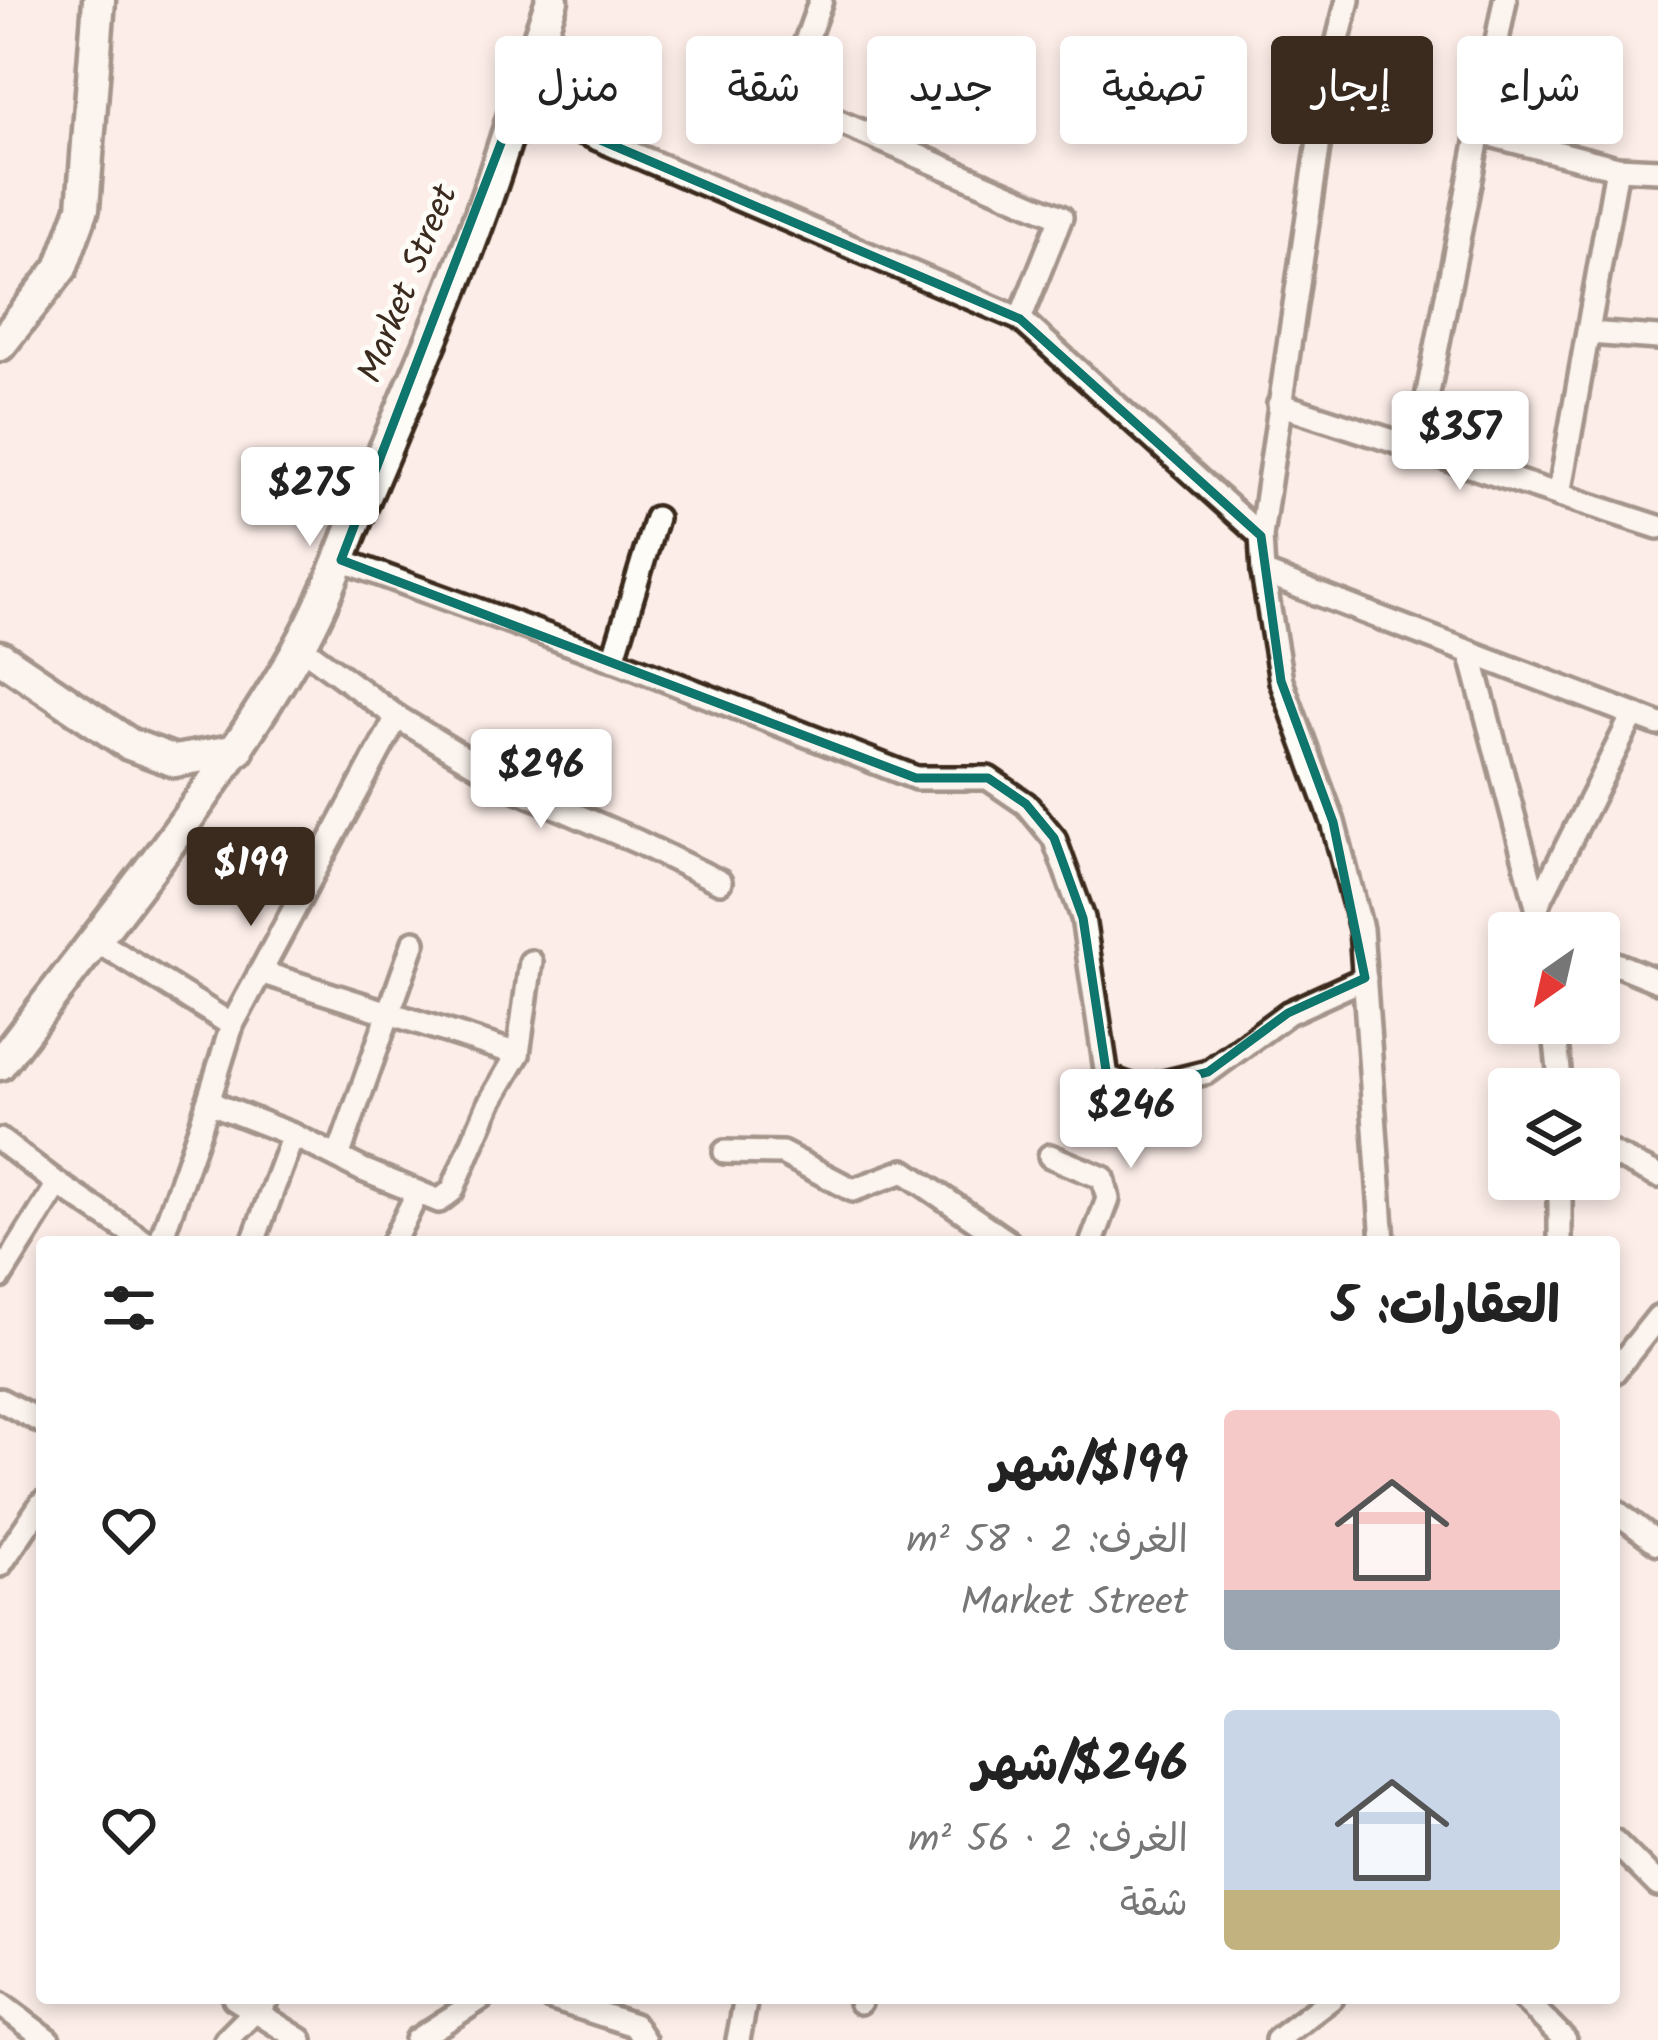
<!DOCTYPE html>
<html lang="ar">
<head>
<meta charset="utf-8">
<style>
	body { margin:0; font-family:Kalam,"Playpen Sans Arabic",sans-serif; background:#f6f6f6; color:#222; direction:rtl; height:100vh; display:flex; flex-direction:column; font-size:45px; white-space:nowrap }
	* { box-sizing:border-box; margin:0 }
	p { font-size:39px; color:#767676 }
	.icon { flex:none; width:66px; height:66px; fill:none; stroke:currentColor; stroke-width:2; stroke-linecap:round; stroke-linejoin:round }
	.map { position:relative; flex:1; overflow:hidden; direction:ltr }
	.panel { position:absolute; left:36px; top:1236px; width:1584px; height:768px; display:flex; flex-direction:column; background:#fff; border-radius:12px; box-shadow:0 6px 18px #0003; direction:rtl }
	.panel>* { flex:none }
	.hud { position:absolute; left:36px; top:36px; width:1587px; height:108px; direction:rtl; display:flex; gap:24px }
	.needle { width:78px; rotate:214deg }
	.buttons { position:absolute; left:1488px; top:912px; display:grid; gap:24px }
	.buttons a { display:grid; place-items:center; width:132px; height:132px; border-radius:12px; background:#fff; box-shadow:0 6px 18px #0003; font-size:60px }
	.price { position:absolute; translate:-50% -102px; padding:0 27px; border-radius:12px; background:#fff; color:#222; font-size:39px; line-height:78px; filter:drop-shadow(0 3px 6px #0008) }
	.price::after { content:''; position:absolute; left:50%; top:72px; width:36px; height:27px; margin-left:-18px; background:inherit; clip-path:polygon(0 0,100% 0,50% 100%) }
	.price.selected { background:#3b2a1e; color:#fff }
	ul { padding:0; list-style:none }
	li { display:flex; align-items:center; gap:36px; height:300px; padding:0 60px }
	li span { display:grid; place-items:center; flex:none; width:336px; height:240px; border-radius:12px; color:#555 }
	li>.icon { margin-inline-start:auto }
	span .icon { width:144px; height:144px; fill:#fffc; stroke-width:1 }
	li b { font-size:51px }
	h2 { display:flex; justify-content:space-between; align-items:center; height:144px; padding:0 60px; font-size:51px }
	.chip { padding:0 42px; border-radius:12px; background:#fff; box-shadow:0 6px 18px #0003; font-size:42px; line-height:108px }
	.chip.selected { background:#3b2a1e; color:#fff }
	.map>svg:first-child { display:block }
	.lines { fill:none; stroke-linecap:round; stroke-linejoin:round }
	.street-casing { stroke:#3b2a1e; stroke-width:30 }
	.secondary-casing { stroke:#3b2a1e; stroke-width:39 }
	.street { stroke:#fdfcf7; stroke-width:21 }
	.secondary { stroke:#fdfcf7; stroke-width:30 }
	.marked { fill:none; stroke:#0f766e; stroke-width:9; stroke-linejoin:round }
	.labels { text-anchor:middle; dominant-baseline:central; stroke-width:10; stroke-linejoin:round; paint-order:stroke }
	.street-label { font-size:36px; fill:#3b2a1e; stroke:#fdfcf7 }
</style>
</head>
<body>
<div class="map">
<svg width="1658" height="2040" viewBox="0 0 1658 2040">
	<rect width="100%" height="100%" fill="#fcede8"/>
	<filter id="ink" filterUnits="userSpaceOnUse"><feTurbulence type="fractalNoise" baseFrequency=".00833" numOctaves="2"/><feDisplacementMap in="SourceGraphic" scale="24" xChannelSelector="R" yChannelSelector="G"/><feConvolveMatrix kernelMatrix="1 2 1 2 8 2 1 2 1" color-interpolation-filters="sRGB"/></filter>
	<g filter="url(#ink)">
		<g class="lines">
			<g class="street-casing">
				<g id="street">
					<polyline points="821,0 785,99 1061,217 1020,319"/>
					<polyline points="1348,0 1328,80 1261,536 1263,573 1281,681 1333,822 1361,929 1383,1242"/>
					<polyline points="516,104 1020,319 1261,536"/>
					<polyline points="1479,132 1617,168 1658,170"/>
					<polyline points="1588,333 1658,338"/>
					<polyline points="1279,404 1658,527"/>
					<polyline points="1417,449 1505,0"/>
					<polyline points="1559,495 1617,168"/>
					<polyline points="341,560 625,664 916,778 988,778 1026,804 1054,838 1083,918 1107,1077 1139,1089 1208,1072 1288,1013 1365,978"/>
					<polyline points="1263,573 1658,724"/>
					<polyline points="1470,652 1537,906 1541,933"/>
					<polyline points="613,660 656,518"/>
					<polyline points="397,717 516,789 638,842 720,882"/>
					<polyline points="1537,906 1633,715"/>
					<polyline points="94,939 232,1025"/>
					<polyline points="1599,957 1658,981"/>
					<polyline points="260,972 518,1054"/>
					<polyline points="1554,1023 1561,1089"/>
					<polyline points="208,1102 293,1135 363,1170 439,1201 452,1191 490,1102 518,1054 531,962"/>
					<polyline points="0,1140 58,1184 145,1242"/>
					<polyline points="1599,1147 1658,1176"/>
					<polyline points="725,1152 782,1153 853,1190 904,1171 1008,1242"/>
					<polyline points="1050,1156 1103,1178 1108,1199 1092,1242"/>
					<polyline points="338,1157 414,942"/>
					<polyline points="160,1242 201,1125 232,1025 397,717 300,646"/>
					<polyline points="253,1242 293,1135"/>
					<polyline points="393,1242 418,1192"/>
					<polyline points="1560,1242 1560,1179"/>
					<polyline points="0,1277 58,1184"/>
					<polyline points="1614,1372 1658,1317"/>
					<polyline points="0,1400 42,1422"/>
					<polyline points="1614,1510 1658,1543"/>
					<polyline points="0,1565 42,1503"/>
					<polyline points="1614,1841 1658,1885"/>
					<polyline points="234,1998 301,2040"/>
					<polyline points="550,1998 634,2025 644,2040"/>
					<polyline points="1523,1998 1565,2040"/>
					<polyline points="860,2002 860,1998"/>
					<polyline points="0,2004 48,2040"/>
					<polyline points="226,2040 268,1998"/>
					<polyline points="416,2040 482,1998"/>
					<polyline points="738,2040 746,1998"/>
					<polyline points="1277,2040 1332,1998"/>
				</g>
			</g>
			<g class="secondary-casing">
				<g id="secondary">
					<polyline points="0,345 61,268 83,208 99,0"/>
					<polyline points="0,657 129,744 175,761 238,750"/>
					<path d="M0,1064C102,929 212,799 297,651C328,598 346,540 370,485C416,376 465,268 501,155C518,103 534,52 552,0"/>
				</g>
			</g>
			<use href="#street" class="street"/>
			<use href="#secondary" class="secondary"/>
		</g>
	</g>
	<path d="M0 0H1658V2040H0ZM516,104L1020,319L1261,536L1281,681L1333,822L1365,978L1288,1013L1208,1072L1139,1089L1107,1077L1083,918L1054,838L1026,804L988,778H916L341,560Z" fill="#fcede8" fill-opacity=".55" fill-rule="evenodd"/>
	<path class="marked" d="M516,104L1020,319L1261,536L1281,681L1333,822L1365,978L1288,1013L1208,1072L1139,1089L1107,1077L1083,918L1054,838L1026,804L988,778H916L341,560Z"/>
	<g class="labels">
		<g class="street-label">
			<text transform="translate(409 284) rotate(-68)">Market Street</text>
		</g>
	</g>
</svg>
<div class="buttons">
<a><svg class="needle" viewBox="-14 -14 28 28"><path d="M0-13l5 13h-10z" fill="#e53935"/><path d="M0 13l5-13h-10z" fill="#767676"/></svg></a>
<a><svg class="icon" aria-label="layers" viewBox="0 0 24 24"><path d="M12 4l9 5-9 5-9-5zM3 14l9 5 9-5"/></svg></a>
</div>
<b class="price" style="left:1460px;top:493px">$357</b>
<b class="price" style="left:310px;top:549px">$275</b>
<b class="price" style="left:541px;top:831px">$296</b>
<b class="price selected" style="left:251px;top:929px">$199</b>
<b class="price" style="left:1131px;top:1171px">$246</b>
<div class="hud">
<a class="chip">شراء</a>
<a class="chip selected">إيجار</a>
<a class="chip">تصفية</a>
<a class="chip">جديد</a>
<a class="chip">شقة</a>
<a class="chip">منزل</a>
</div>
<section class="panel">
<h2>العقارات: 5<svg class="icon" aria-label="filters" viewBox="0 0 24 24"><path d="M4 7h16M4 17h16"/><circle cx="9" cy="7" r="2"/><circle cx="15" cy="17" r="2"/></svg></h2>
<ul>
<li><span style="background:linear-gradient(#f6c9c9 75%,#9aa5b1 0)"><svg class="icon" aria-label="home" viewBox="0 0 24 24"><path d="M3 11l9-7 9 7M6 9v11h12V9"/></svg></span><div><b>$199/شهر</b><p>الغرف: 2 · 58 m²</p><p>Market Street</p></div><svg class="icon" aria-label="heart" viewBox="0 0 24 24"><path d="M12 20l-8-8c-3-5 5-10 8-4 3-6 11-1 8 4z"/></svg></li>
<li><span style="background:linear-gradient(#c9d6e8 75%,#c2b280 0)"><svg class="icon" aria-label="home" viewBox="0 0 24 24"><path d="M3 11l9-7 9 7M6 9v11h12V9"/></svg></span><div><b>$246/شهر</b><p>الغرف: 2 · 56 m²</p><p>شقة</p></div><svg class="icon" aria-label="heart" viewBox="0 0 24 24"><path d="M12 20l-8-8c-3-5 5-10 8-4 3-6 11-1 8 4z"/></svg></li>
</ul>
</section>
</div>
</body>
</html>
